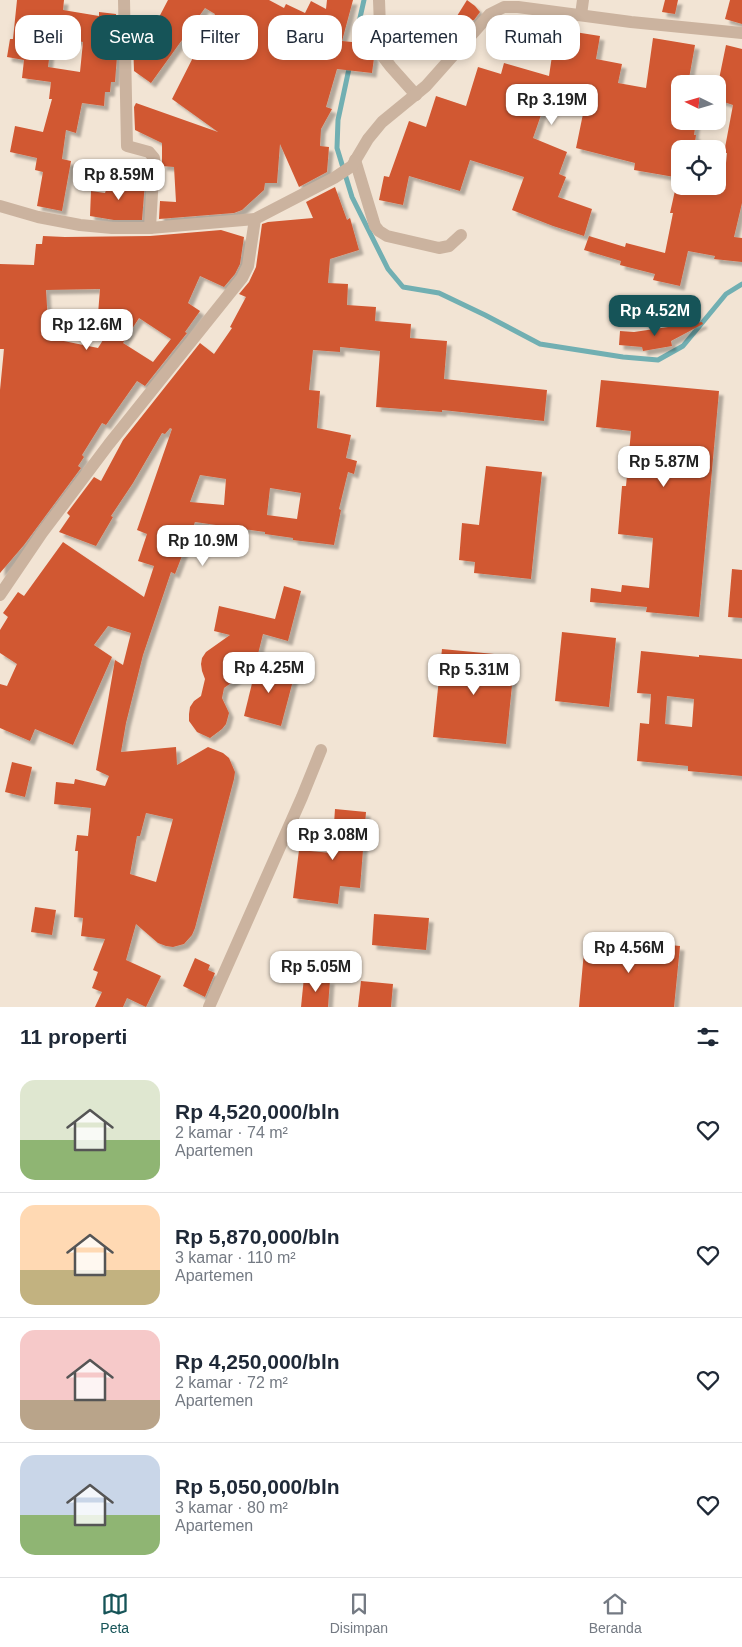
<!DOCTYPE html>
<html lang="id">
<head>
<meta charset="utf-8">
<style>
	body { margin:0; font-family:Arial,sans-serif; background:#f2f2f3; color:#1f2937; height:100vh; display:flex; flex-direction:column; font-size:19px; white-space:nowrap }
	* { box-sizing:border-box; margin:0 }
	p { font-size:16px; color:#747a83 }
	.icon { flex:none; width:28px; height:28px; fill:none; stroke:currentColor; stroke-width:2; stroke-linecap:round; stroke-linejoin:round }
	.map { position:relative; height:1007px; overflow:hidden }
	.drawer { display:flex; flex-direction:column; background:#fff; flex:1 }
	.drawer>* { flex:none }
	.banner { position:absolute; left:15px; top:15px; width:712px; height:45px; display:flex; gap:10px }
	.needle { width:32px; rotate:275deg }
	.fabs { position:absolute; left:671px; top:75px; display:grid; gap:10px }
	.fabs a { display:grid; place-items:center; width:55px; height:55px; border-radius:10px; background:#fff; box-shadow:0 2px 8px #0003; font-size:25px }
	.price { position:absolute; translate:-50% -42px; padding:0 11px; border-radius:10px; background:#fff; color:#222; font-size:16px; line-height:32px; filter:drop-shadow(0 1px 2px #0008) }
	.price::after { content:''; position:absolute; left:50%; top:30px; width:15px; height:11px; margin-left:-8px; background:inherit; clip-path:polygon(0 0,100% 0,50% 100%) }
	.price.selected { background:#165458; color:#fff }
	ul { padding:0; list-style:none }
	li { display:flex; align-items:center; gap:15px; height:125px; padding:0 20px }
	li+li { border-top:1px solid #e0e1e3 }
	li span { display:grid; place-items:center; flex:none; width:140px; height:100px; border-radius:15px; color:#555 }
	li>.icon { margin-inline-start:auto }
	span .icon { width:60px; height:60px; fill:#fffc; stroke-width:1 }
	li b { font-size:21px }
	h2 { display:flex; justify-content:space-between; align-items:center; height:60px; padding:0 20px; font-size:21px }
	.chip { padding:0 18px; border-radius:15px; background:#fff; box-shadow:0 2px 8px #0003; font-size:18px; line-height:45px }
	.chip.selected { background:#165458; color:#fff }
	.menu { display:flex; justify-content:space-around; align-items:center; height:70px; border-top:1px solid #e0e1e3; background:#fff; font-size:14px; color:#747a83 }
	.menu a { display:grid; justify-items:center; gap:2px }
	.menu .selected { color:#165458 }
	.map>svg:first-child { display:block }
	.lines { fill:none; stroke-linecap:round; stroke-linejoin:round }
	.stream { stroke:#71afb2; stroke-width:5 }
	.building { fill:#d15833; fill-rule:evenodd; filter:url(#shadow) }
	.minor { stroke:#cbb39f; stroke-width:12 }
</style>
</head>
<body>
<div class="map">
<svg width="742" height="1007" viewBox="0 0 742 1007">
	<defs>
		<filter id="shadow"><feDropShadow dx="4.5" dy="4.5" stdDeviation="1" flood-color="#0004"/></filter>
	</defs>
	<rect width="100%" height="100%" fill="#f2e4d4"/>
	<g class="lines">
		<g class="stream">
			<polyline points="353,49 364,0"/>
			<polyline points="350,64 338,120 337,148 352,197 388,269 403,287 439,293 485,315 540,344 623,357 658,360 683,346 726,294 742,284"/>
		</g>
	</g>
	<g class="building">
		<path d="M17,0H64L63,10L99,16V12L116,14L117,56L115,82H111L110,92H105L104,106L82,103L76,133L66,130L62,159L71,161L62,211L37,206L43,172L35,170L37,158L10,152L15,126L43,132L52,99H49L51,82L22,78L24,60L7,57L10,39H13ZM52,36L83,42L80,72L48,67Z"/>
		<polygon points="168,0 269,0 284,8 286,4 305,13 311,1 326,9 327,0 353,0 342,41 372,44 374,58 372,73 337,69 326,107 332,109 321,129 320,146 329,147 327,172 299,187 280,144 277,183 265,183 264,190 242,210 234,213 159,219 160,201 176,202 174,167 162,166 162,143 135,130 134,107 136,103 218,132 172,99 215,14 205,8 151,83 134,71 133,41 143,26 148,29 153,19 157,21"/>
		<polygon points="467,0 475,6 480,12 474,20 466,22 457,16"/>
		<polygon points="665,0 678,0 675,14 662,12"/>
		<polygon points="730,0 742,0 742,24 725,19"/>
		<polygon points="556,29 600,36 596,59 622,64 618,83 646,88 653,38 695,45 688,84 680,84 680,121 696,121 694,135 696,135 694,149 680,149 680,178 634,170 635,163 576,148 584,109 551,102 548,113 542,112 533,138 567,152 559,174 566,177 558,197 592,209 584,236 553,226 512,210 524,177 470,160 460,191 409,176 403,205 379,200 384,176 389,177 409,121 426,127 436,96 466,106 478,67 501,74 504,63 549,76"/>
		<polygon points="726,45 742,49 742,203 734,237 742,238 742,262 714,259 715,256 688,251 680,286 653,280 655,274 620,265 621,261 584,250 589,236 625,247 626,243 665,253 673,213 670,213 676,186 718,186 718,182 724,183 727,153 724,153 733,105 718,100 718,84"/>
		<polygon points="110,179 145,182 142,220 114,220 90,216 91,191 105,193"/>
		<path d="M335,187L347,220L350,218L359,250L330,259L328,283L348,284L347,305L376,307L375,321L411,324L410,338L447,341L444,379L547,390L544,421L442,410V412L376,407L380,351L340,347V352L313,350L309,390L320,391L317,428L351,435L346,458L357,461L354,474L348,472L339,509L341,510L334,545L293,540V538L265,534V532L195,522L175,574L171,572L143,655L126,723L121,752L176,747L177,765L208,747L223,753L229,758L235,772L234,779L195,928L192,935L184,944L173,947L166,946L158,943L136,924L126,960L161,976L146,1007L127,998L123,1007H95L102,992L92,988L98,972L93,970L105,939L81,936L83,918L74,917L78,851H75L77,835L88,836L91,808L54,804L56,782L74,784L75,779L105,786L109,776L96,770L115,660L123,665L131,633L108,626L94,645L112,657L73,745L35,729L30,741L0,728V684L7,686L17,664L0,653V630L8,617L3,613L18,592L24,596L63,542L144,597L154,566L138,561L147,534L137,530L172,429L170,428L165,434L162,433L133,483L111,516L113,517L96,546L59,532L70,516L67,513L94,477L101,481L123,440L200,343L214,354L232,328L230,327L246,297L239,294L249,282L256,267L262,224L268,222L313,218L306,202ZM200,475L226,479L224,505L190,502ZM270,488L301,493L297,519L267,515ZM146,813L173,819L156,882L130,874L137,836H140Z"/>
		<path d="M221,230L244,237L240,264L235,274L224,287L200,276L188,303L200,311L185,332L187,333L145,386L137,381L106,425L102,423L82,455L84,457L78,466L81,468L24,545L0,573V390L4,349H0V264L34,265L36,244H42L43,236L65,237L150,236ZM100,289L98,314L118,316L98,348L49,338L46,290ZM139,318L171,339L153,362L123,343Z"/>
		<polygon points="702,322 703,324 671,341 672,346 643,351 642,347 619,345 620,331 634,332"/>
		<polygon points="601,380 719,391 699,617 646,612 647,607 590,602 591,588 621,592 622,585 649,588 653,538 618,534 622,486 626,486 631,431 596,427"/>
		<polygon points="486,466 542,472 531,579 474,573 475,562 459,560 462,523 479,525"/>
		<polygon points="732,569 742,570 742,618 728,617"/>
		<polygon points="284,586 301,591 288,641 263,634 255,666 224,688 222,698 229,713 226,724 222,729 210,738 197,732 189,721 189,714 190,707 194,701 201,696 205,679 202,671 201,664 202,658 206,652 230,635 214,631 219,606 275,619"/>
		<polygon points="562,632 616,638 609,707 555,701"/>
		<polygon points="442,649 515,656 506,744 433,737"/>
		<path d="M641,651L699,657V655L742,659V776L688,771V766L637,761L640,723L649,724L651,694L637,693ZM667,696L694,699L692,727L665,724Z"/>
		<polygon points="257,663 295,673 281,726 244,716"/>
		<polygon points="12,762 32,767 25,797 5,792"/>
		<polygon points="335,809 366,812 360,888 340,886 338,904 293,898 299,850 332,853"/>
		<polygon points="35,907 56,910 52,935 31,932"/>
		<polygon points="374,914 429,918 426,950 372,945"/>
		<polygon points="624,933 651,936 650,943 680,946 674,1007 579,1007 585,940 623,944"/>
		<polygon points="195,958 210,965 208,970 215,973 205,997 183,986"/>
		<polygon points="304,977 330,980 328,1007 301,1007"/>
		<polygon points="361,981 393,984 391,1007 358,1007"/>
	</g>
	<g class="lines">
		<g class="minor">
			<polyline points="124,0 127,146 149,152 154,158 150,228"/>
			<polyline points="379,0 381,54 391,67 416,95"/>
			<polyline points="581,15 583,0"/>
			<polyline points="355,160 375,226 379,231 387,236 439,248 449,246 461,235"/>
			<polyline points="0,206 38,217 80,225 112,228 150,228 255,219 334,178 352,166 368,139 382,122 426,86 490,14 504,7 518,7 631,22 742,33"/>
			<polyline points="0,595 42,533 109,444 242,278 248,266 255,219"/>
			<polyline points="209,1007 302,797 321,750"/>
		</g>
	</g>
</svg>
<div class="fabs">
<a><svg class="needle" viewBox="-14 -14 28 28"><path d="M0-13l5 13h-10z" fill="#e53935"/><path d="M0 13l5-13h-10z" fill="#747a83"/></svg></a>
<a><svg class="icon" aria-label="locate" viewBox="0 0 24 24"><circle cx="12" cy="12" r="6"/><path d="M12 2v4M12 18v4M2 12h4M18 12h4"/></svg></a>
</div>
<b class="price" style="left:552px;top:126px">Rp 3.19M</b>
<b class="price" style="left:119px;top:201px">Rp 8.59M</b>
<b class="price selected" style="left:655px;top:337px">Rp 4.52M</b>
<b class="price" style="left:87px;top:351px">Rp 12.6M</b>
<b class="price" style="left:664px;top:488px">Rp 5.87M</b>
<b class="price" style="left:203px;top:567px">Rp 10.9M</b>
<b class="price" style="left:269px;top:694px">Rp 4.25M</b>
<b class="price" style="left:474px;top:696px">Rp 5.31M</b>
<b class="price" style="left:333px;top:861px">Rp 3.08M</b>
<b class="price" style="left:629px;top:974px">Rp 4.56M</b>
<b class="price" style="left:316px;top:993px">Rp 5.05M</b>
<div class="banner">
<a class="chip">Beli</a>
<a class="chip selected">Sewa</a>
<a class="chip">Filter</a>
<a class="chip">Baru</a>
<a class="chip">Apartemen</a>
<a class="chip">Rumah</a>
</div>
</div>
<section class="drawer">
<h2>11 properti<svg class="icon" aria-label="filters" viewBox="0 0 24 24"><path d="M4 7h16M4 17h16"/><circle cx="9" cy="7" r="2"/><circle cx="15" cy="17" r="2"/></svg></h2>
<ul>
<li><span style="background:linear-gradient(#dfe7d0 60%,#8fb573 0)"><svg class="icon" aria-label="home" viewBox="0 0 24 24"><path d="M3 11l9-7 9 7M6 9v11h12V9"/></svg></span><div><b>Rp 4,520,000/bln</b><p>2 kamar · 74 m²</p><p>Apartemen</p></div><svg class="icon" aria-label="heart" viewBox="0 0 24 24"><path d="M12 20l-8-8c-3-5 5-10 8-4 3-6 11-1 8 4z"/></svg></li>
<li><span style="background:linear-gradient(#ffd9b3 65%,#c2b280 0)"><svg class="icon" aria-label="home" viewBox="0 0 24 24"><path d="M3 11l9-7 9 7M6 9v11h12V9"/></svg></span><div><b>Rp 5,870,000/bln</b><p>3 kamar · 110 m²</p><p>Apartemen</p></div><svg class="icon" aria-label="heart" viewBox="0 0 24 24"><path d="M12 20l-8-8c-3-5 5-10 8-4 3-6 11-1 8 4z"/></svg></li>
<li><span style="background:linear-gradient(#f6c9c9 70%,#b9a48a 0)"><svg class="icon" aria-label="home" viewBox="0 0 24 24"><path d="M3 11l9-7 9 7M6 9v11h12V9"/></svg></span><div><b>Rp 4,250,000/bln</b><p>2 kamar · 72 m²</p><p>Apartemen</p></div><svg class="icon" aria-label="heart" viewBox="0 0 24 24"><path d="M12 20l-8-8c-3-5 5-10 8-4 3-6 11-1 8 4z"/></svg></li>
<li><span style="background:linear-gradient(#c9d6e8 60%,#8fb573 0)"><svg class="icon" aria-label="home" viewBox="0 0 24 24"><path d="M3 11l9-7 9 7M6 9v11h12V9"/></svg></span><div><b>Rp 5,050,000/bln</b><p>3 kamar · 80 m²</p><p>Apartemen</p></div><svg class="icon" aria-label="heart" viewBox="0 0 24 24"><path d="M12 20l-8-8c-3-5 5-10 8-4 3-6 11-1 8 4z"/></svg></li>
</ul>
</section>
<nav class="menu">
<a class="selected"><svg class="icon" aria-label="map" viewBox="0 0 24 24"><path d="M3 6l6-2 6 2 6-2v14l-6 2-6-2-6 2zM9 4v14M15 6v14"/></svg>Peta</a>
<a><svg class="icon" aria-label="saved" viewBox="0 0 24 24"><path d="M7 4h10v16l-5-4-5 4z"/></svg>Disimpan</a>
<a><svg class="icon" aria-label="home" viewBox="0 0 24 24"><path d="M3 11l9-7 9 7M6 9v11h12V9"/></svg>Beranda</a>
</nav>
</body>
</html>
